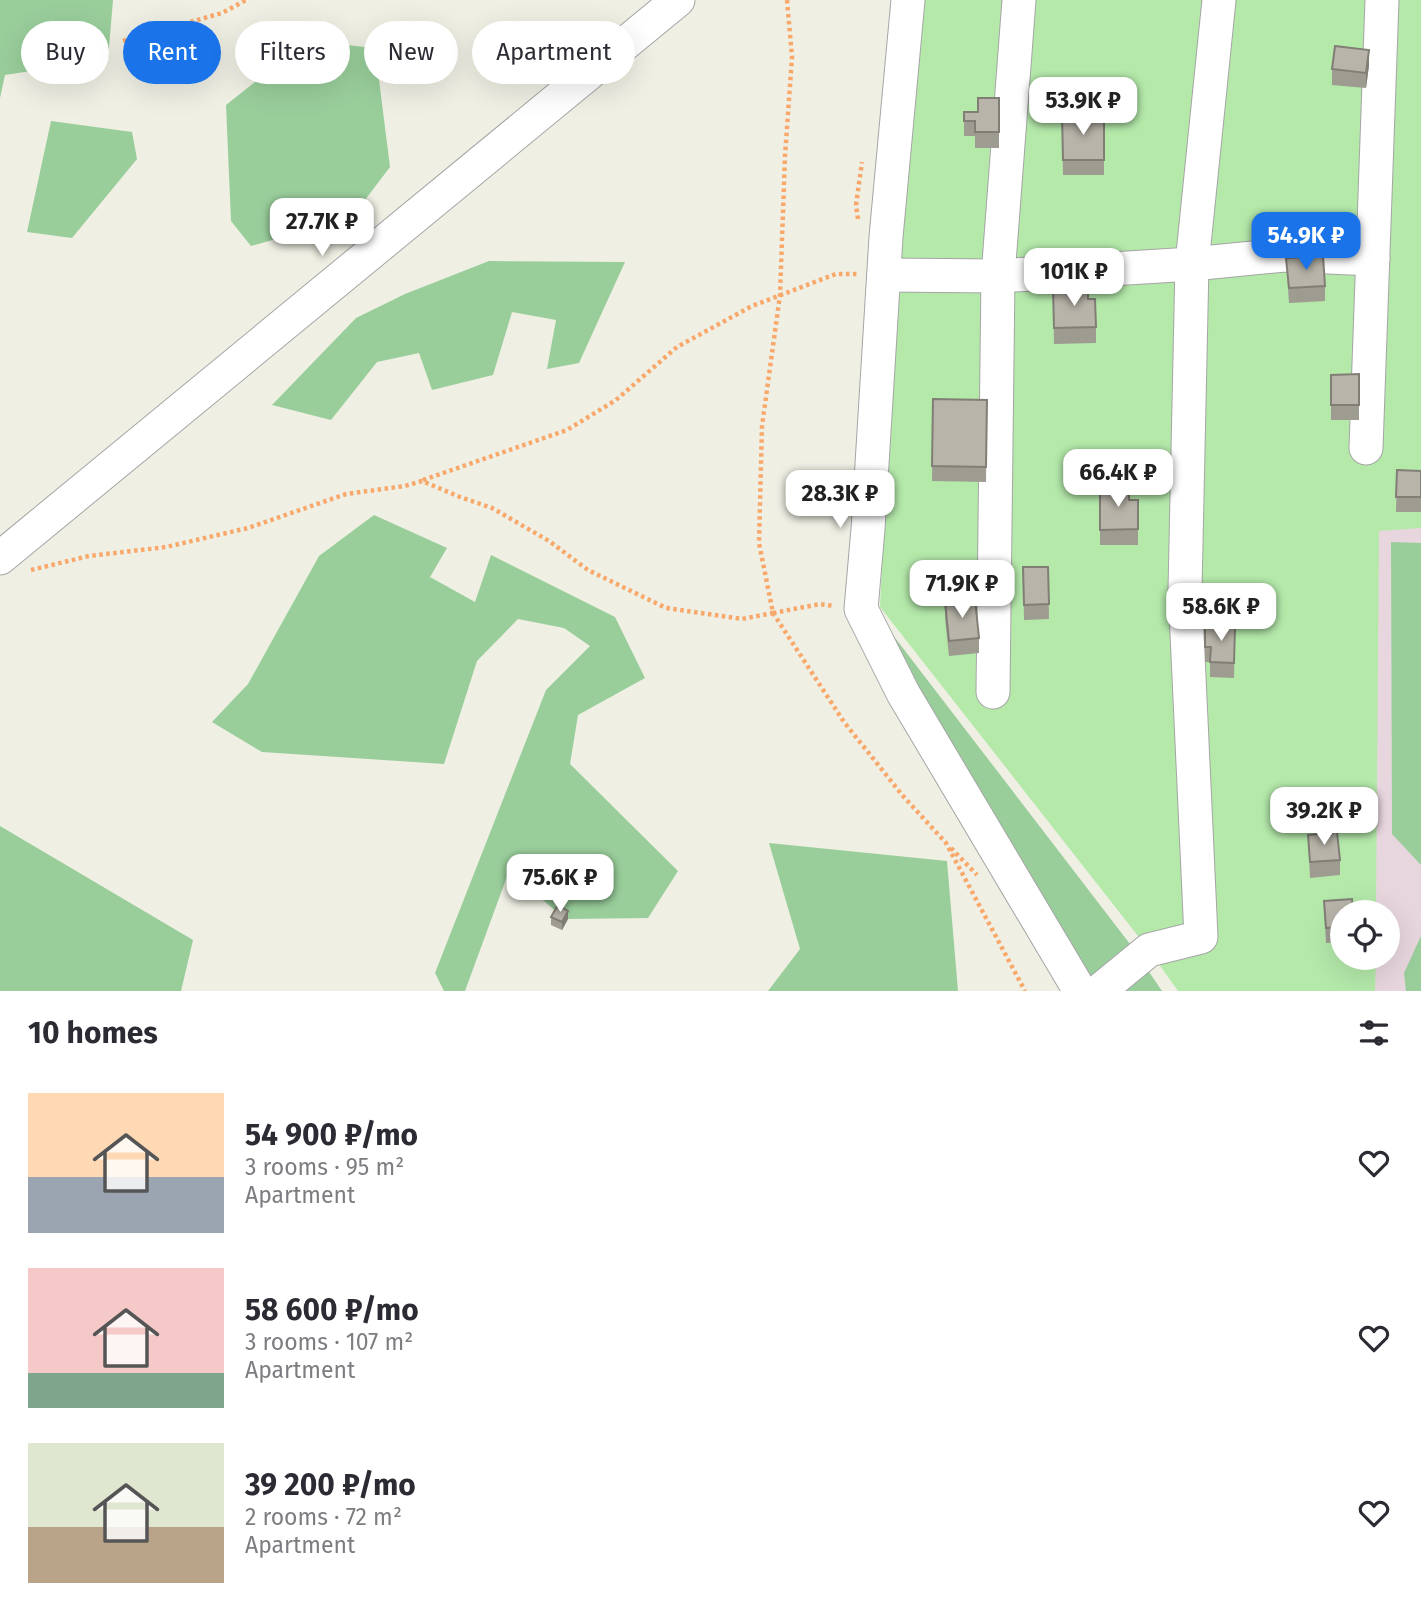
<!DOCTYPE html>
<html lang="en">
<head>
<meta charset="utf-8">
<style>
	body { margin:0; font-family:"Fira Sans",sans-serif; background:#f2f2f3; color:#2b2b33; height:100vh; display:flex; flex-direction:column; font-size:26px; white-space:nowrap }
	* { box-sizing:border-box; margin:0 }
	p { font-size:23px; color:#7c7c81 }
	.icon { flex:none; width:38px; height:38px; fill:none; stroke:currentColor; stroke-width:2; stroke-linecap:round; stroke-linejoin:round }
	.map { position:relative; height:991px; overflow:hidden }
	.drawer { display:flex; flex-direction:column; background:#fff; flex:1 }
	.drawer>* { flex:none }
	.hud { position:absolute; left:21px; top:21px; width:700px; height:63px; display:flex; gap:14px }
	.tools { position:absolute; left:1330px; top:900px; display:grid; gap:14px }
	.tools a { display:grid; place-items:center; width:70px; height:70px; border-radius:50%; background:#fff; box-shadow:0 7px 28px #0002; font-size:35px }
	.price { position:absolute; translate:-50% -60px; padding:0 16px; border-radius:14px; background:#fff; color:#222; font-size:23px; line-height:46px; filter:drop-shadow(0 2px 4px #0008) }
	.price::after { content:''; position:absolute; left:50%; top:42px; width:21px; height:16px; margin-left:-10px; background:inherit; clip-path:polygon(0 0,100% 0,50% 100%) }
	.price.active { background:#1a73e8; color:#fff }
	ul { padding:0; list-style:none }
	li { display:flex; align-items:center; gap:21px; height:175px; padding:0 28px }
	li span { display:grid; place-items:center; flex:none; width:196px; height:140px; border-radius:0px; color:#555 }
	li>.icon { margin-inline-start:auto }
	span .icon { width:84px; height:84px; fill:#fffc; stroke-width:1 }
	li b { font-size:30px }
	h2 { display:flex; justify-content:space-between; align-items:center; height:84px; padding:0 28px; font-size:30px }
	.tag { padding:0 24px; border-radius:32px; background:#fff; box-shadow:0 7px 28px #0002; font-size:24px; line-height:63px }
	.tag.active { background:#1a73e8; color:#fff }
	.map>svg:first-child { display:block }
	.industrial { fill:#e8d6df }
	.grass { fill:#b4e9aa }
	.forest { fill:#99ce9b }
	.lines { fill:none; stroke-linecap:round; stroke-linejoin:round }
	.minor-casing { stroke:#a5a5a5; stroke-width:35 }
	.path { stroke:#f9a86b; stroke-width:4.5; stroke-dasharray:3.5 3.5; stroke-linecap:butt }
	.minor { stroke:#fff; stroke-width:33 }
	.wall { fill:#9e9b91 }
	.shaded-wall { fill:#817e76 }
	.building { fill:#b8b4a9; stroke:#817e76; stroke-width:2 }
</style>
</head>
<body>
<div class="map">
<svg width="1421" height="991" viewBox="0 0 1421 991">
	<rect width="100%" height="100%" fill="#efefe4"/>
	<polygon class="industrial" points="1421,522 1421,991 1369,991 1367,957 1388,957 1388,912 1365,912 1359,530"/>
	<polygon class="grass" points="922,0 1421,0 1421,528 1379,531 1376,912 1342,912 1342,957 1376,957 1375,991 1178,991 1149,950 880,607 897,253"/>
	<g class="forest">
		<polygon points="0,0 113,0 108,59 5,75 0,98"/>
		<polygon points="307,41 375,48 390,167 352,217 251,246 231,221 226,105"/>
		<polygon points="51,121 132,132 137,159 72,238 27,232"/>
		<polygon points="489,261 625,262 579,363 547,369 556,320 512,312 493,375 432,390 419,353 377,362 331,420 272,405 356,318 405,294"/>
		<polygon points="374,515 447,548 430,577 475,602 491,555 615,617 645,678 578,715 570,764 678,871 648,918 568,919 558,913 509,871 465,991 444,991 435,973 546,690 590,646 564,628 518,619 477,661 444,764 262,752 212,722 248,684 319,556"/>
		<polygon points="1391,542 1421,543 1421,865 1392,834"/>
		<polygon points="889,630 1133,948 1162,991 1092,991 880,634"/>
		<polygon points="0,826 193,940 181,991 0,991"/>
		<polygon points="769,843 947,861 958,991 768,991 800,949"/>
		<polygon points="1421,936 1421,991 1406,991 1404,973"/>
	</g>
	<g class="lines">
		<g class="minor-casing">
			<g id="minor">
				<polyline points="908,0 886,237 868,529 861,609 903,693 1080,991"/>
				<polyline points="884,275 998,276 1192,264 1284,255 1373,259"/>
				<polyline points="1366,448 1382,0"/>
				<polyline points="0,558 678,0"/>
				<polyline points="993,692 998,276 1019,0"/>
				<polyline points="1099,991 1149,950 1201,937 1185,590 1192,264 1219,0"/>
			</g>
		</g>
		<g class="path">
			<polyline points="787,0 792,57 785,156 780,295 762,426 759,543 773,613 844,722 903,796 946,843 1025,991"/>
			<polyline points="123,41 222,13 246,0"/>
			<polyline points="858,219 856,205 862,162"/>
			<polyline points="423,480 567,430 616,400 677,347 752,306 836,274 858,274"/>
			<polyline points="31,570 89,556 166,547 248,528 346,494 405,486 422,481 460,497 492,508 549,541 588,570 666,608 742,619 773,613 774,614"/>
			<polyline points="773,613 820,604 834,606"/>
			<polyline points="951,848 977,875"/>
		</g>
		<use href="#minor" class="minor"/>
	</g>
	<g class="wall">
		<polygon points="1369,65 1366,88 1332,85 1332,69"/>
		<polygon points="999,98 999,148 975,148 975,136 964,136 964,112 978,112"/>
		<polygon points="1062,114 1104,114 1104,175 1063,175"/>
		<polygon points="1286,258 1325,286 1325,301 1289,303"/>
		<polygon points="1053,288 1088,299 1096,327 1096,343 1054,344"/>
		<polygon points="1359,374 1359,420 1331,420 1331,375"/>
		<polygon points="933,399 987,400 986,482 932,481"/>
		<polygon points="1397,470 1421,471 1421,512 1396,512"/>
		<polygon points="1100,486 1129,500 1138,500 1138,545 1100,545"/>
		<polygon points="1023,567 1048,567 1049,619 1024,620"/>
		<polygon points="945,602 979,638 979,653 949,656 945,618"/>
		<polygon points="1205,626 1235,626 1234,678 1210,677 1210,662 1205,662"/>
		<polygon points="1308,835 1340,860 1340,875 1310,878"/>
		<polygon points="1324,901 1342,912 1342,942 1326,943"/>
		<polygon points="551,917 568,919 562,930 551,925"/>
	</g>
	<g class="shaded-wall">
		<polygon points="1369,50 1369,65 1366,88 1366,73"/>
		<polygon points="568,911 568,919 562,930 562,922"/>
	</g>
	<g class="building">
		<polygon points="1335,46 1369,50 1366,73 1332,69"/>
		<polygon points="978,98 999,98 999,132 975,132 975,121 964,121 964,112 978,112"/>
		<polygon points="1062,114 1104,114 1104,160 1063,160"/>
		<polygon points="1323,256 1325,286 1289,288 1286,258"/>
		<polygon points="1088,287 1088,299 1095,299 1096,327 1054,328 1053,288"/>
		<polygon points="1359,374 1359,405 1331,405 1331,375"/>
		<polygon points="933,399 987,400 986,467 932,466"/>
		<polygon points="1397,470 1421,471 1421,497 1396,497"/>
		<polygon points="1100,486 1129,486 1129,500 1138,500 1138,529 1100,530"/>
		<polygon points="1023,567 1048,567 1049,604 1024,605"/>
		<polygon points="975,599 979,638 949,641 945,602"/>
		<polygon points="1205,626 1235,626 1234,663 1210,662 1211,647 1205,647"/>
		<polygon points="1337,832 1340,860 1310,862 1308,835"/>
		<polygon points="1352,899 1353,912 1342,912 1342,927 1326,928 1324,901"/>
		<polygon points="558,905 568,911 562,922 551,917"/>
	</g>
</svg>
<div class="tools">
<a><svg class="icon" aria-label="locate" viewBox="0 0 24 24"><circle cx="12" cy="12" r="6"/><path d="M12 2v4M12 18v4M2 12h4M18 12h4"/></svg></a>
</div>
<b class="price" style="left:1083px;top:137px">53.9K ₽</b>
<b class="price" style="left:322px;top:258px">27.7K ₽</b>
<b class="price active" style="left:1306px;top:272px">54.9K ₽</b>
<b class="price" style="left:1074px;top:308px">101K ₽</b>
<b class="price" style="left:1118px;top:509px">66.4K ₽</b>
<b class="price" style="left:840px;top:530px">28.3K ₽</b>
<b class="price" style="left:962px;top:620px">71.9K ₽</b>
<b class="price" style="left:1221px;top:643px">58.6K ₽</b>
<b class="price" style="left:1324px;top:847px">39.2K ₽</b>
<b class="price" style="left:560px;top:914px">75.6K ₽</b>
<div class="hud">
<a class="tag">Buy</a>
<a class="tag active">Rent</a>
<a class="tag">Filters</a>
<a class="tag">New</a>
<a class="tag">Apartment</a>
</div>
</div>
<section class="drawer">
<h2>10 homes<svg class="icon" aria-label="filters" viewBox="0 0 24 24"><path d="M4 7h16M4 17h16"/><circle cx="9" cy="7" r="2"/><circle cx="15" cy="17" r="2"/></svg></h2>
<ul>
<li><span style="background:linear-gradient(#ffd9b3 60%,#9aa5b1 0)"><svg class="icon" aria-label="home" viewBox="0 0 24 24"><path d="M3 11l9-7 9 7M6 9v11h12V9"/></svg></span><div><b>54 900 ₽/mo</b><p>3 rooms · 95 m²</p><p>Apartment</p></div><svg class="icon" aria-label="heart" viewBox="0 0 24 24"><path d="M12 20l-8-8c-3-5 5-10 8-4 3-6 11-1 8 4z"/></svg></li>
<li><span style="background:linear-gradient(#f6c9c9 75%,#7fa58c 0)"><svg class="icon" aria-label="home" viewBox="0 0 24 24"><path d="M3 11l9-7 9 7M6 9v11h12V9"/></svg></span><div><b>58 600 ₽/mo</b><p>3 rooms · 107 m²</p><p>Apartment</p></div><svg class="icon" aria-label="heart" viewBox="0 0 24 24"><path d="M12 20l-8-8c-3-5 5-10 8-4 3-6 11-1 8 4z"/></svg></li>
<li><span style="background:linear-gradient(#dfe7d0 60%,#b9a48a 0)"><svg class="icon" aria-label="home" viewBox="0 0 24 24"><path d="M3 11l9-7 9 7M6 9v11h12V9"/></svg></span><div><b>39 200 ₽/mo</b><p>2 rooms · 72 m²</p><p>Apartment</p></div><svg class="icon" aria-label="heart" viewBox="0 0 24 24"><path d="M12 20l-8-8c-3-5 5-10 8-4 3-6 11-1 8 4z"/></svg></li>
</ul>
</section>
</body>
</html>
